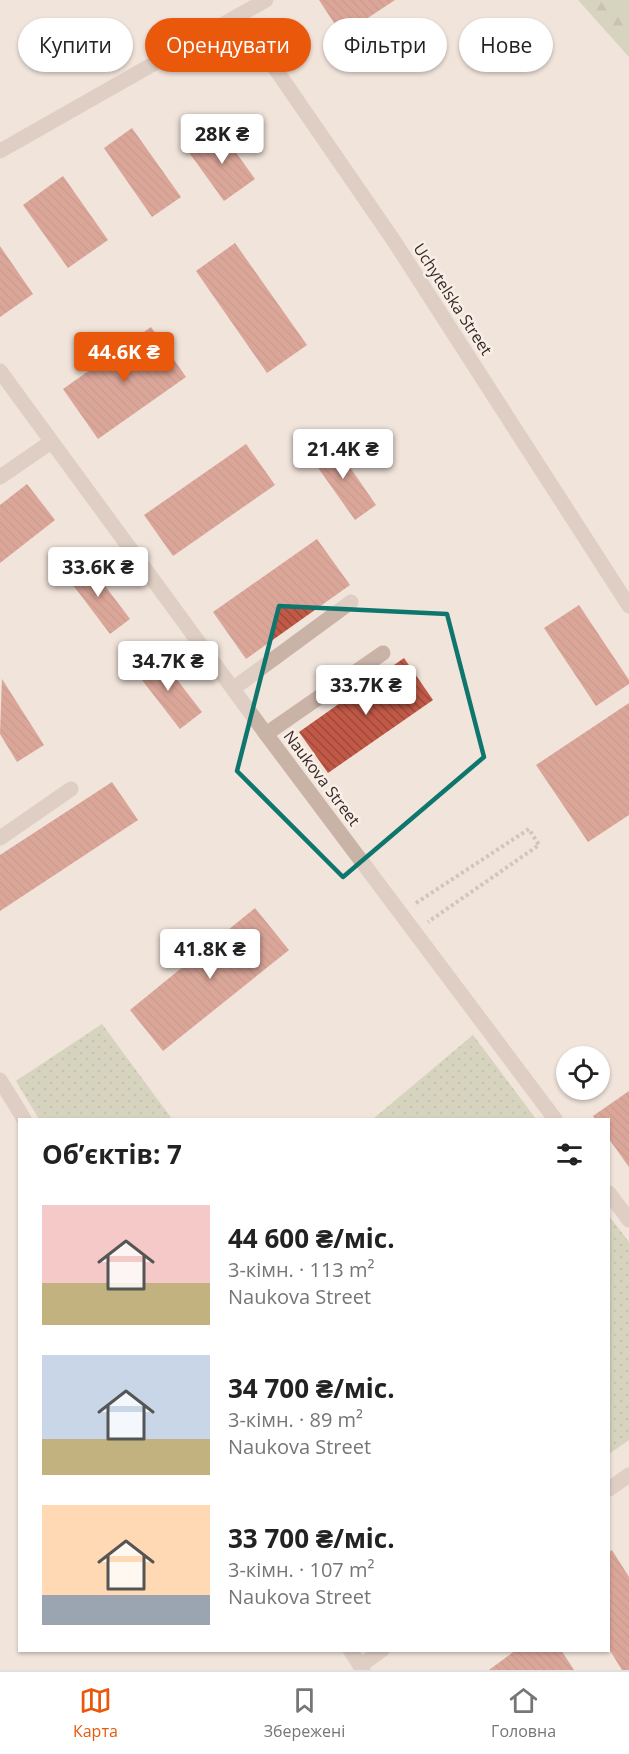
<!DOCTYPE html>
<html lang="uk">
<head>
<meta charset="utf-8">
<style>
	body { margin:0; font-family:"Open Sans",sans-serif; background:#f2f2f2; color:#222; height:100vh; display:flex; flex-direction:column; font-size:22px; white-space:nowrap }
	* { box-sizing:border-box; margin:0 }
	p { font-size:20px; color:#767676 }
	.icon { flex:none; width:33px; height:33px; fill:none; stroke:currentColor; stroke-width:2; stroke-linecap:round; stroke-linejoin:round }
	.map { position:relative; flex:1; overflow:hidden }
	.details { position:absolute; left:18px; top:1118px; width:592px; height:534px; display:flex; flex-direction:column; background:#fff; border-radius:0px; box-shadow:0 2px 4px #0004 }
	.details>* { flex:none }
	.hud { position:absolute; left:18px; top:18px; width:594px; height:54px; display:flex; gap:12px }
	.fabs { position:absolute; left:556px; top:1046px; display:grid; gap:12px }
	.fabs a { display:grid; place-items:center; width:54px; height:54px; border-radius:50%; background:#fff; box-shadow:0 2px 4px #0004; font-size:30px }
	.price { position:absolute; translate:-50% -51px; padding:0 14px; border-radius:6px; background:#fff; color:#222; font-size:20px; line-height:39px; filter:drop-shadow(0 2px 3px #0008) }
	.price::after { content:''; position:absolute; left:50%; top:36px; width:18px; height:14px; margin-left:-9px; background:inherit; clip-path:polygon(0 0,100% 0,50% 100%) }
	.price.active { background:#ea580c; color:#fff }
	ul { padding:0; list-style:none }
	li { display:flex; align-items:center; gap:18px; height:150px; padding:0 24px }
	li span { display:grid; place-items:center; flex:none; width:168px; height:120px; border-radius:0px; color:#555 }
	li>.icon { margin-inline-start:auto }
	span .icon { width:72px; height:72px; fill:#fffc; stroke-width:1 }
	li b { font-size:26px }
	h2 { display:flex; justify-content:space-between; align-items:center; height:72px; padding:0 24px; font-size:26px }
	.chip { padding:0 21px; border-radius:27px; background:#fff; box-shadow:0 2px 4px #0004; font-size:21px; line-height:54px }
	.chip.active { background:#ea580c; color:#fff }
	.menu { display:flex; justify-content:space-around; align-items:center; height:84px; border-top:2px solid #e0e0e0; background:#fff; font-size:16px; color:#767676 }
	.menu a { display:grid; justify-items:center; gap:3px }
	.menu .active { color:#ea580c }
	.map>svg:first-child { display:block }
	.grass { fill:url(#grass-dots) }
	.forest { fill:url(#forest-firs) }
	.building { fill:url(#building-back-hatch) }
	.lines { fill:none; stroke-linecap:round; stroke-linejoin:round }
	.path { stroke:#b49d91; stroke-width:4; stroke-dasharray:3 3; stroke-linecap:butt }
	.minor { stroke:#c9b3a7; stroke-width:15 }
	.marked { fill:none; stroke:#0f766e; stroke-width:4.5; stroke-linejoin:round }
	.labels { text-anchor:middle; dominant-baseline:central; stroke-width:5; stroke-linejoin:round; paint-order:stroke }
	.street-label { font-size:16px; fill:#352a27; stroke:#f9efe7 }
</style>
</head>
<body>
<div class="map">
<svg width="629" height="1670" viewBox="0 0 629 1670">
	<defs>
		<pattern id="grass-dots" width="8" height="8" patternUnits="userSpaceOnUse" patternTransform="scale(1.5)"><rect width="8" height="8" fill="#b7bf9b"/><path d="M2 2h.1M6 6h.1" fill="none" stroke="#969b7e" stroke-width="1.8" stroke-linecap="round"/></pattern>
		<pattern id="forest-firs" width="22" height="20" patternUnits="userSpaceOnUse" patternTransform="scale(1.5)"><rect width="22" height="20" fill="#b7bf9b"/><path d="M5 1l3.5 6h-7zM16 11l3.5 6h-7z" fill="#969b7e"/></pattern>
		<pattern id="building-back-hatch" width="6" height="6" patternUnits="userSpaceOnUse" patternTransform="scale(1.5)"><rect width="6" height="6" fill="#c25947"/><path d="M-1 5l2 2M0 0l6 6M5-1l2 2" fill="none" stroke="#9e4a3b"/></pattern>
	</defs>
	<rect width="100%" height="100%" fill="#f1e4db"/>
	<g class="grass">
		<polygon points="102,1024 172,1119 39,1119 16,1081"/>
		<polygon points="473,1035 536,1119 373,1119"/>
		<polygon points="609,1216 629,1242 629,1440 609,1454"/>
	</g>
	<polygon class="forest" points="578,0 629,0 629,57"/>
	<g class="building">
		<polygon points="319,0 395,0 342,35"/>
		<polygon points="132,128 181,197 152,217 104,148"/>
		<polygon points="219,129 255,179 224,201 188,151"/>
		<polygon points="63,176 108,240 68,268 23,205"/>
		<polygon points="235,243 307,345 267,373 196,271"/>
		<polygon points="0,246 33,294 0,317"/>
		<polygon points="151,327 186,377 98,439 63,389"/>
		<polygon points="331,440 376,505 355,520 309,455"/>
		<polygon points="246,444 275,485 173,556 144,515"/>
		<polygon points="27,484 55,520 0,563 0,505"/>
		<polygon points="317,539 350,585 246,659 213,612"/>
		<polygon points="87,562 130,619 110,634 67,577"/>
		<polygon points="579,605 629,680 629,684 596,706 544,628"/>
		<polygon points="157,654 202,712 180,729 135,671"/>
		<polygon points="404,658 433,700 328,773 299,732"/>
		<polygon points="2,679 44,745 17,762 0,734"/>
		<polygon points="629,703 629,815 588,842 536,765"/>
		<polygon points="112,782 138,820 0,911 0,855"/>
		<polygon points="255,908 289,950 163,1051 130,1010"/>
		<polygon points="629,1091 629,1167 609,1139 609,1119 595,1119 593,1116"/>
		<polygon points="612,1550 629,1577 629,1670 622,1670 609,1649 609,1552"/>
		<polygon points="516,1650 561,1650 574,1670 489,1670"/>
	</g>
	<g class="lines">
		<polyline class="path" points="416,903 529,829 539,845 428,922"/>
		<g class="minor">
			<polyline points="239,16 394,241 629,606"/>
			<polyline points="0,151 266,0"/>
			<polyline points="0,371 266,734 555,1119"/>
			<polyline points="0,477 51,442"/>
			<polyline points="234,688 351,602"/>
			<polyline points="266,734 383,653"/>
			<polyline points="0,838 71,789"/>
			<polyline points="0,1080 24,1119"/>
			<polyline points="609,1193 629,1220"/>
			<polyline points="609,1489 629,1475"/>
			<polyline points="350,1650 363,1670"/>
			<polyline points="360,1666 382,1650"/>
		</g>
	</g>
	<path d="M0 0H629V1670H0ZM279,606L447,614L484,757L343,877L237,771Z" fill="#f1e4db" fill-opacity=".55" fill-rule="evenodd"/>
	<path class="marked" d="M279,606L447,614L484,757L343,877L237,771Z"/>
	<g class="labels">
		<g class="street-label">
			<text transform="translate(453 299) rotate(57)">Uchytelska Street</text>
			<text transform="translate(322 778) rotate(53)">Naukova Street</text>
		</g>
	</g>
</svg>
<div class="fabs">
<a><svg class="icon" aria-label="locate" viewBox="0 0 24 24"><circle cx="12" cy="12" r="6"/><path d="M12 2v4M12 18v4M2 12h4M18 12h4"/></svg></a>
</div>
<b class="price" style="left:222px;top:165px">28K ₴</b>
<b class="price active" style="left:124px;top:383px">44.6K ₴</b>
<b class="price" style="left:343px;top:480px">21.4K ₴</b>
<b class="price" style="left:98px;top:598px">33.6K ₴</b>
<b class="price" style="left:168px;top:692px">34.7K ₴</b>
<b class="price" style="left:366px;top:716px">33.7K ₴</b>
<b class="price" style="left:210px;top:980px">41.8K ₴</b>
<div class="hud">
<a class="chip">Купити</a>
<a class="chip active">Орендувати</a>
<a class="chip">Фільтри</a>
<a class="chip">Нове</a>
</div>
<section class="details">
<h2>Об’єктів: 7<svg class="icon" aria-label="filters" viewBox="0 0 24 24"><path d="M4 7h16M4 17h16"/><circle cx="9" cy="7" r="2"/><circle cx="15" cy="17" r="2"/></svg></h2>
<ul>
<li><span style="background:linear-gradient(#f6c9c9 65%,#c2b280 0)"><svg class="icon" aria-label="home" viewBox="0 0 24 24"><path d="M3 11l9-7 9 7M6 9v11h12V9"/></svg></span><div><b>44 600 ₴/міс.</b><p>3-кімн. · 113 m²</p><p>Naukova Street</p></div></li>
<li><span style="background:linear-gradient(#c9d6e8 70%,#c2b280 0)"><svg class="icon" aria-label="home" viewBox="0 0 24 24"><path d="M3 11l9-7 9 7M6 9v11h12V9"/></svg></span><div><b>34 700 ₴/міс.</b><p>3-кімн. · 89 m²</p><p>Naukova Street</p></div></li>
<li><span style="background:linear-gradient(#ffd9b3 75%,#9aa5b1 0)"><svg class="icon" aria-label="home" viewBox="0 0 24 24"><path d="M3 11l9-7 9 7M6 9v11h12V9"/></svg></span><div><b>33 700 ₴/міс.</b><p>3-кімн. · 107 m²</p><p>Naukova Street</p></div></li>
</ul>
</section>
</div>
<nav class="menu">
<a class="active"><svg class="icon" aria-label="map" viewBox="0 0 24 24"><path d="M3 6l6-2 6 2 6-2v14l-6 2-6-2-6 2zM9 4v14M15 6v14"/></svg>Карта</a>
<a><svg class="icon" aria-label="saved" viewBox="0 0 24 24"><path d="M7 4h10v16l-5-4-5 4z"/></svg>Збережені</a>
<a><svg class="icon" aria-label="home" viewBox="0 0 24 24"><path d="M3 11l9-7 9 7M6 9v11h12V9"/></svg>Головна</a>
</nav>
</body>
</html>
